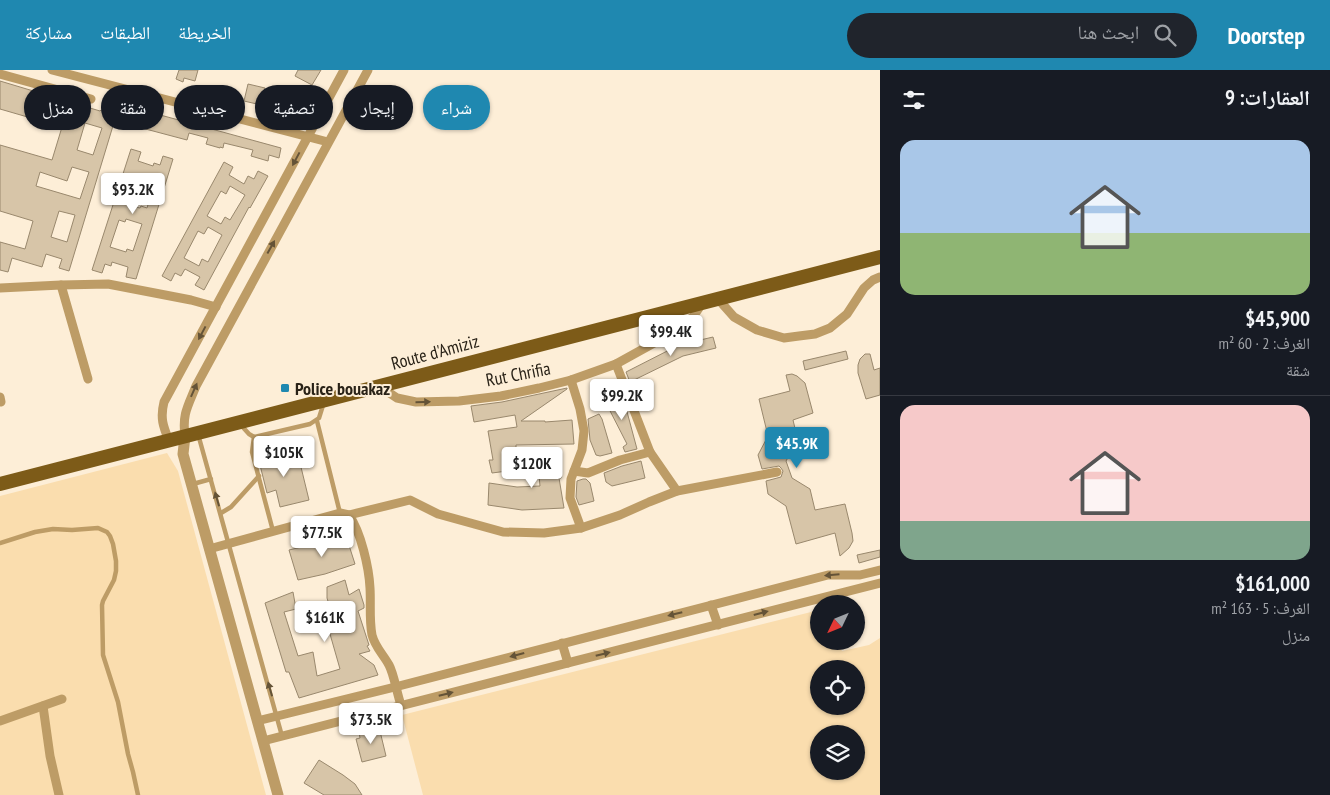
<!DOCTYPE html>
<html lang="ar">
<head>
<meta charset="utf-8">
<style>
	body { margin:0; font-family:"PT Sans Narrow","Noto Naskh Arabic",sans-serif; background:#20242c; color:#f1f3f6; direction:rtl; height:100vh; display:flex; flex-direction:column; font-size:19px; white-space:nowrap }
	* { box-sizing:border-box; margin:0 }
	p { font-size:16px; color:#9ea1a6 }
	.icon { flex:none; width:28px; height:28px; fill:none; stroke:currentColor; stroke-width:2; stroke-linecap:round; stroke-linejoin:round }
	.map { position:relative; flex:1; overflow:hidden; direction:ltr }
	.panel { display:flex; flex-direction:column; background:#171b24; width:450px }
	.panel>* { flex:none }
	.banner { position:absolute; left:15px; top:15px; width:475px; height:45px; direction:rtl; display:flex; gap:10px }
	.needle { width:32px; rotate:227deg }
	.buttons { position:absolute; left:810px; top:525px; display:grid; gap:10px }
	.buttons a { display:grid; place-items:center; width:55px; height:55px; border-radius:50%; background:#171b24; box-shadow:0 1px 4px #0004; font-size:25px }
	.price { position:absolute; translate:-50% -42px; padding:0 11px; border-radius:5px; background:#fff; color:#222; font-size:16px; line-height:32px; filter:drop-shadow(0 1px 2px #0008) }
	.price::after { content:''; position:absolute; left:50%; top:30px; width:15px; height:11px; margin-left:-8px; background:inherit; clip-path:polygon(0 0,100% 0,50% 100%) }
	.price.selected { background:#1f88b0; color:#fff }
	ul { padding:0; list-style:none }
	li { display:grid; align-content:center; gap:10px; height:265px; padding:0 20px }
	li+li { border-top:1px solid #363941 }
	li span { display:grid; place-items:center; height:155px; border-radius:15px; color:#555 }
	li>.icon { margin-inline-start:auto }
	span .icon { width:90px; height:90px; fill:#fffc; stroke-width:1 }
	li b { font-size:21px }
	h2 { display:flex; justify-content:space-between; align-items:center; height:60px; padding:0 20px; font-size:21px }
	.chip { padding:0 18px; border-radius:22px; background:#171b24; box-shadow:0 1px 4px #0004; font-size:18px; line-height:45px }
	.chip.selected { background:#1f88b0; color:#fff }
	header { display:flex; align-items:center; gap:30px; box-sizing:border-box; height:70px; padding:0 25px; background:#1f88b0; color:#fff }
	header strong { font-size:24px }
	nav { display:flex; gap:28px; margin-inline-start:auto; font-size:18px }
	.search { width:350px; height:45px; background:#20242c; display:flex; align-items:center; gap:12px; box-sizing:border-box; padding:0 18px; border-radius:28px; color:#9ea1a6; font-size:19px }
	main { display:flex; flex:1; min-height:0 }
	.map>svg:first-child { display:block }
	.green { fill:#faddae; fill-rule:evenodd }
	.building { fill:#d7c5a8; stroke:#99886d; fill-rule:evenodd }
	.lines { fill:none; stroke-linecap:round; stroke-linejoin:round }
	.service { stroke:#bd9c66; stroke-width:4.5 }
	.minor { stroke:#bd9c66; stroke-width:9 }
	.tertiary { stroke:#bd9c66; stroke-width:11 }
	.primary { stroke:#7d5b18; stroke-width:14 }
	.oneway { fill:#645337 }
	.poi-dot { fill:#1f88b0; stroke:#fdeed7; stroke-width:2 }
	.labels { text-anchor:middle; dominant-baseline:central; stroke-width:4; stroke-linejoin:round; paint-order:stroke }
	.street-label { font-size:18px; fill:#292217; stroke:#fdeed7 }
	.poi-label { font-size:18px; font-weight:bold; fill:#292217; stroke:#fdeed7; text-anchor:start }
</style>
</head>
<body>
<header>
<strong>Doorstep</strong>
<div class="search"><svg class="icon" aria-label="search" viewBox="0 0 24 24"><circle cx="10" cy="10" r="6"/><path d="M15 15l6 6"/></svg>ابحث هنا</div>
<nav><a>الخريطة</a><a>الطبقات</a><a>مشاركة</a></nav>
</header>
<main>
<section class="panel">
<h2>العقارات: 9<svg class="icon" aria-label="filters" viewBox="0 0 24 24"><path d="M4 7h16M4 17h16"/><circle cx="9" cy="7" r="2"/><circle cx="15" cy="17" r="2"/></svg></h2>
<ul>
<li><span style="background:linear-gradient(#a9c7e8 60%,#8fb573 0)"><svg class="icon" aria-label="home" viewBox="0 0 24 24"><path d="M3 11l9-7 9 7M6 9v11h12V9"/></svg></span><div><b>$45,900</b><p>الغرف: 2 · 60 m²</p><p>شقة</p></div></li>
<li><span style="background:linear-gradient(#f6c9c9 75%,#7fa58c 0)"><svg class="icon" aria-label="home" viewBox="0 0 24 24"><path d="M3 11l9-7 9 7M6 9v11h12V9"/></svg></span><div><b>$161,000</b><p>الغرف: 5 · 163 m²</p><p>منزل</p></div></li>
</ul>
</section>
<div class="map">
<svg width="880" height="725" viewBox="0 0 880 725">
	<rect width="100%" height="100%" fill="#fdeed7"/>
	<g class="green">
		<polygon points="167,383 178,401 266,725 0,725 0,426"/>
		<path d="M819,540V571H837L842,581L869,575L880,568V725H423L402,645ZM819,599H856V636H819ZM819,664H856V701H819Z"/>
	</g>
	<g class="building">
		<polygon points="179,0 198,0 195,11 184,8 183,12 176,9"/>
		<polygon points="298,0 321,0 312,15 295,6"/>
		<path d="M0,11L100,41L101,40L106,42L109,33L119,36L69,201L59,198L62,189L46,184L42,197L12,188L8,202L0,200V172L25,179L33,151L0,141V75L52,90L62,57L0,39ZM85,53L102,58L93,85L77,80ZM72,97L89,102L80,129L36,116L40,102L67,111ZM59,141L75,145L67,172L51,167Z"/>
		<polygon points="248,14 265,18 261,35 244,31"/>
		<polygon points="286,22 302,26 297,43 281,39"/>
		<polygon points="142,40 281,78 279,88 269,85 268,91 251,86 253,80 224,73 223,78 220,77 220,78 206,74 208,68 189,63 187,70 138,57"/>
		<path d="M131,79L141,82L138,91L153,96L154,93L160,95L163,86L173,89L136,209L126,207L128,197L112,192L111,196L105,194L102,203L92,200ZM140,106L155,111L147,138L141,136L140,138L124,134L133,107L139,109ZM126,149L142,154L133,181L127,179L126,182L110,177L119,150L125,152Z"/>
		<path d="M224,92L233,97L229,105L244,114L248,106L254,109L258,101L268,106L250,138L249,137L204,220L195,215L200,207L185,199L181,206L175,203L171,211L162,206ZM230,116L245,125L230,150L225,147L221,154L207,146L221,121L226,124ZM208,157L222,165L208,192L202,189L199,196L184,188L198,161L204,164Z"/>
		<polygon points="713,267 716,278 683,286 630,312 626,302 679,275"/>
		<polygon points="846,281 848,289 805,300 803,291"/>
		<polygon points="865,284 870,284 874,300 880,298 880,325 866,329 858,303 858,295 860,289"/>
		<polygon points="792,304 797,306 805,313 813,343 793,350 798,371 786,391 792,408 810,419 815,440 845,434 852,463 853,471 849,478 840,486 835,463 796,474 786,436 768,424 766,411 781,407 783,401 781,398 779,396 762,399 758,385 768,366 759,329 790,321 786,305"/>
		<polygon points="567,318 567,319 521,351 545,351 545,352 572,350 574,374 516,375 516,381 512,382 515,400 492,403 489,390 493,390 488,361 517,357 515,345 474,352 471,336 502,332"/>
		<polygon points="620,325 622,327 626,338 637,379 625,382 623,377 627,374 606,333 607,329"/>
		<polygon points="599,344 602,349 612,383 600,386 596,385 590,370 588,349"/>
		<polygon points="288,378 292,395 300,393 309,430 280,437 276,420 267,423 260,395 269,393 266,383"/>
		<polygon points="537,384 560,386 561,408 559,408 564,438 522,440 488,435 489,413 517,417 540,416"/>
		<polygon points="641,391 645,408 612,416 606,412 604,403 622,396"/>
		<polygon points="583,409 586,409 590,413 594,431 579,435 576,427 577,411"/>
		<polygon points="346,466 355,494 325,504 298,510 289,480"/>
		<polygon points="880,480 880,487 859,493 857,485"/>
		<polygon points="345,510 349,525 359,519 364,535 364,538 358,541 369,575 367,576 370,581 359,584 374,595 378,605 299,628 289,602 286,602 265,533 293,522 296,539 284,542 298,586 313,582 317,606 340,599 326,550 333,548 327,528 327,517"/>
		<polygon points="379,657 386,686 362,692 356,669 360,668 359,662"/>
		<polygon points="319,690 343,705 355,714 362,725 324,725 304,713"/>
	</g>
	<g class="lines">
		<g class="service">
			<polyline points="317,351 340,443"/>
			<polyline points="240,354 249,364 254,367 310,354 319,348 324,332"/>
			<polyline points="198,364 282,666"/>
			<polyline points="254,367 252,382 273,461"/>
			<polyline points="193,414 211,409"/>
			<polyline points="221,443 231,437 259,406"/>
			<polyline points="0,473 35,462 53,459 72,460 98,458 107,462 110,466 113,474 116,491 116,501 114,510 103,531 102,535 103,585 118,632 128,684 133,702 138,725"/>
		</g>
		<g class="minor">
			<polyline points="52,0 328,72"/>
			<polyline points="0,4 91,29"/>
			<polyline points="61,215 88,309"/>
			<polyline points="0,218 61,215 108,214 191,230 216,237"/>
			<polyline points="718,229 734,247 757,260 784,268 799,266 815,264 830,258 847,244 864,218 873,210 880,207"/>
			<polyline points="616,294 650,382 677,421"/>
			<polyline points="571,310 580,339 584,361 582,380 571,409 570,428 581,458"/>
			<polyline points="379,316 397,328 416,332 459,331 501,326 539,318 571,310 616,294 663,268 693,247 703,232"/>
			<polyline points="0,327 1,332"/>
			<path d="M185,366C182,344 188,336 196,316L368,0"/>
			<path d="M169,371C163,356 160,348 164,332L344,0"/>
			<polyline points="574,401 588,403 620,390 650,382"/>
			<path d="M349,445C361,462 369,498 370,518C371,534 369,549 372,565C375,577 383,584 389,595C394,604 397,624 401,635"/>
			<polyline points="209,479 340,443 349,445 410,430 438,444 503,462 544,463 581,458 620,445 649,432 677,421 777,402"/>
			<polyline points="711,535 718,555"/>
			<polyline points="562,573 568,593"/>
			<polyline points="43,636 50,686 59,725"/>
			<polyline points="0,651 62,629"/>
			<polyline points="257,651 395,617 828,505 860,505 880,500"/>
			<polyline points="263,671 880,513"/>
		</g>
		<polyline class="tertiary" points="185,366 183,384 278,725"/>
		<polyline class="primary" points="0,414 880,187"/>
	</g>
	<defs><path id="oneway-solid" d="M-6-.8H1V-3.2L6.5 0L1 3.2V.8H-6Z" transform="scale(1.25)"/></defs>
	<g class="oneway">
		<use href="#oneway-solid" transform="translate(296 89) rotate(118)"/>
		<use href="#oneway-solid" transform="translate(271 177) rotate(-61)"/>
		<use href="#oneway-solid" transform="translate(202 263) rotate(118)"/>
		<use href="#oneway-solid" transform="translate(194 320) rotate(-66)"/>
		<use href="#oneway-solid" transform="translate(423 332) rotate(-1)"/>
		<use href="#oneway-solid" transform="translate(217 429) rotate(-106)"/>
		<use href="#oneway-solid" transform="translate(832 505) rotate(175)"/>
		<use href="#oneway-solid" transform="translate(761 543) rotate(-15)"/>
		<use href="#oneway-solid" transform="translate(675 544) rotate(166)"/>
		<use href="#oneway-solid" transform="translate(603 584) rotate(-14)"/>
		<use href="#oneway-solid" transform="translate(517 585) rotate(165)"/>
		<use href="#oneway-solid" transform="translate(270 619) rotate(-106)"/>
		<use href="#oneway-solid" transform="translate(446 624) rotate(-14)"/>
	</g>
	<rect class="poi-dot" x="280" y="313" width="10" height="10" rx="2.5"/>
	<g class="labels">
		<g class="street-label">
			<text transform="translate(435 282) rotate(-15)">Route d'Amiziz</text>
			<text transform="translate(518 304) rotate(-11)">Rut Chrifia</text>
		</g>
		<g class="poi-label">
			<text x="295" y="318">Police bouakaz</text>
		</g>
	</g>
</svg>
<div class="buttons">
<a><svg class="needle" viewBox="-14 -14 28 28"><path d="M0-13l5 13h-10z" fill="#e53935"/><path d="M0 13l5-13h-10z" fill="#9ea1a6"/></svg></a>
<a><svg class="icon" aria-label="locate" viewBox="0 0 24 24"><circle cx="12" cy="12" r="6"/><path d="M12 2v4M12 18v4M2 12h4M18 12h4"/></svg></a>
<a><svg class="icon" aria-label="layers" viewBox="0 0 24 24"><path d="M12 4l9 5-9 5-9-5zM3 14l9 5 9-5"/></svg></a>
</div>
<b class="price" style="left:133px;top:145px">$93.2K</b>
<b class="price" style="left:671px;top:287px">$99.4K</b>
<b class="price" style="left:622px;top:351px">$99.2K</b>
<b class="price selected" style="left:797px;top:399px">$45.9K</b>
<b class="price" style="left:284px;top:408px">$105K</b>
<b class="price" style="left:532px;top:419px">$120K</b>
<b class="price" style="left:322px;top:488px">$77.5K</b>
<b class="price" style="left:325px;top:573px">$161K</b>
<b class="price" style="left:371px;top:675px">$73.5K</b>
<div class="banner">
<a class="chip selected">شراء</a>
<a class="chip">إيجار</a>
<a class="chip">تصفية</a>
<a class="chip">جديد</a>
<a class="chip">شقة</a>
<a class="chip">منزل</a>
</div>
</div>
</main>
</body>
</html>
